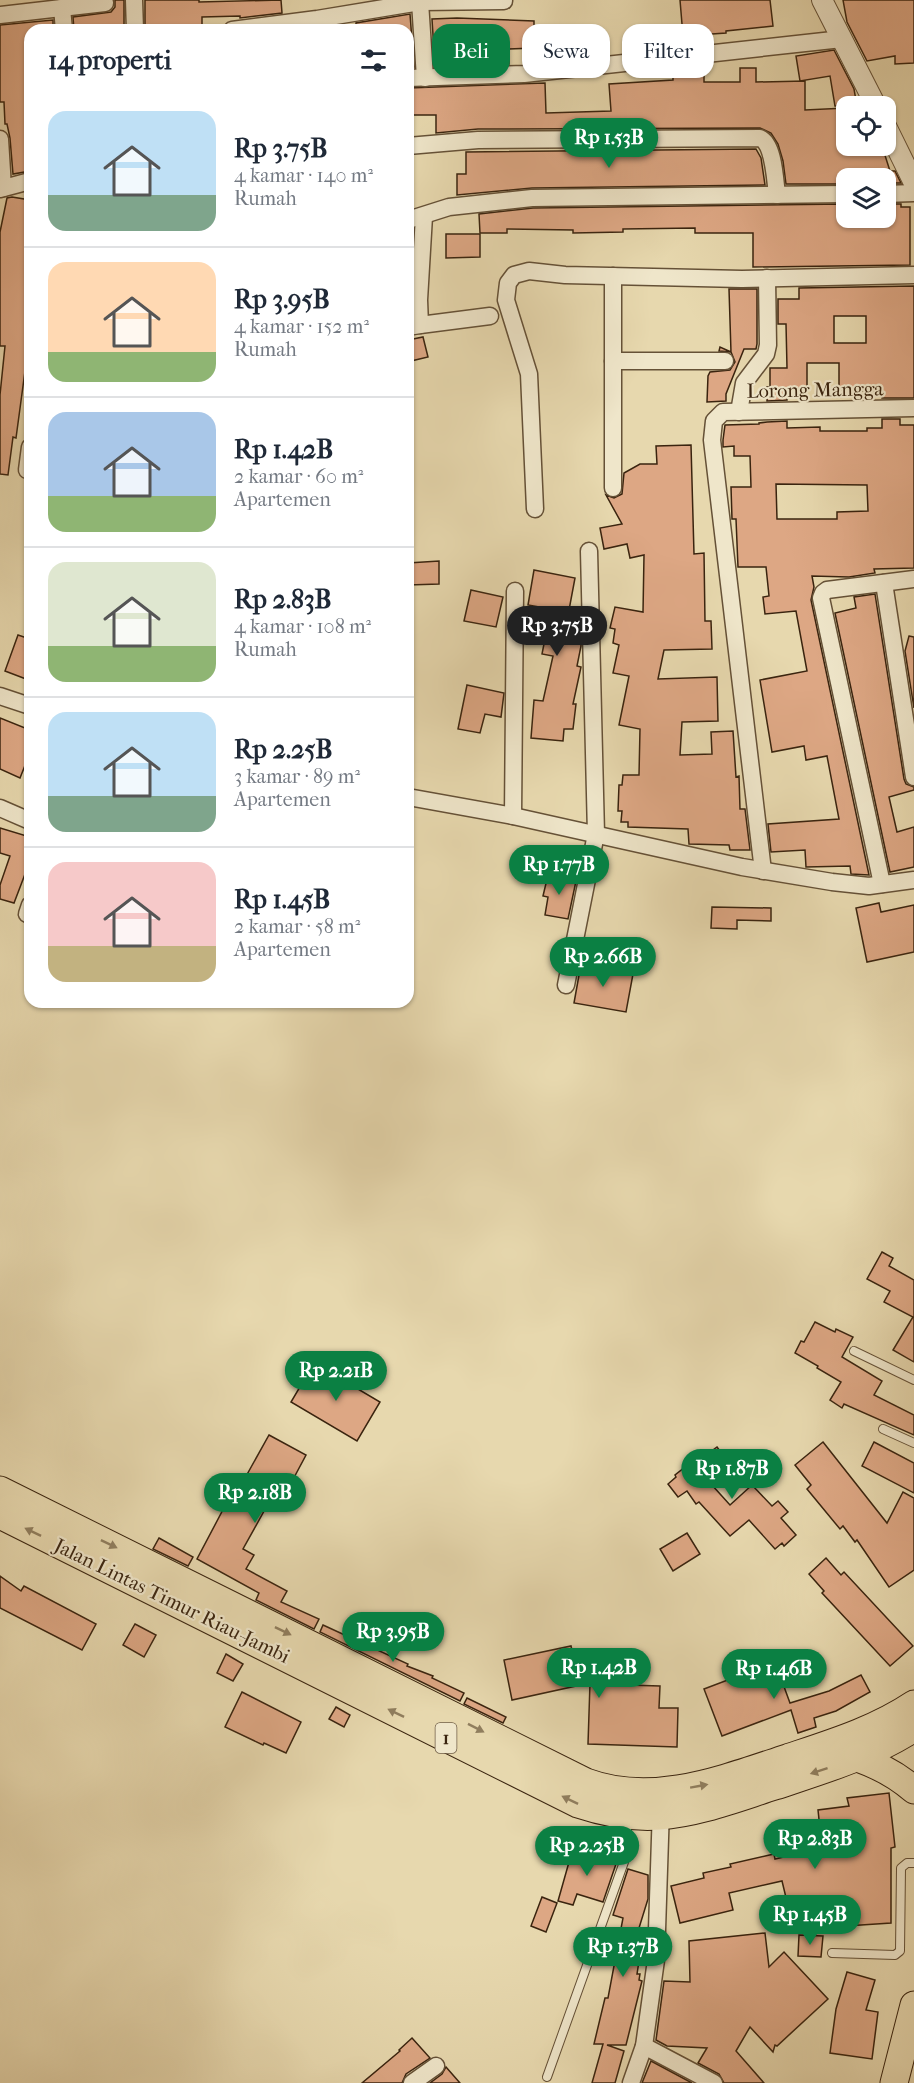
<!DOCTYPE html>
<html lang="id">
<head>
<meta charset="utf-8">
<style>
	body { margin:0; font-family:"IM FELL French Canon",serif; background:#f6f6f7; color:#1f2937; height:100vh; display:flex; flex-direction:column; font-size:22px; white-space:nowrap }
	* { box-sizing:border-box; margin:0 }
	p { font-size:20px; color:#747a83 }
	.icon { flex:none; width:33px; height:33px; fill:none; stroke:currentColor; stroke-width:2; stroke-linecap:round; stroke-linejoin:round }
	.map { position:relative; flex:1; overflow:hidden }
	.sheet { position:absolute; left:24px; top:24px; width:390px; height:984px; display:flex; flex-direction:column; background:#fff; border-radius:18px; box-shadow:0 2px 4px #0004 }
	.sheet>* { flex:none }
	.top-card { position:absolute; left:432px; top:24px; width:392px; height:54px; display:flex; gap:12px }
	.tools { position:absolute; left:836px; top:96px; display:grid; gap:12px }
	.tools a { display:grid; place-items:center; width:60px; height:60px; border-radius:12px; background:#fff; box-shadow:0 2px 4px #0004; font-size:30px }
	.price { position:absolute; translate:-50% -51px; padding:0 14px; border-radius:21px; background:#0b8043; color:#fff; font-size:20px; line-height:39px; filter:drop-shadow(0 2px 3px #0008) }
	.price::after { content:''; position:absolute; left:50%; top:36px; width:18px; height:14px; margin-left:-9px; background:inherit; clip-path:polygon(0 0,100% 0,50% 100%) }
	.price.on { background:#222; color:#fff }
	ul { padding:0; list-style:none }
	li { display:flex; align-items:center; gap:18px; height:150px; padding:0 24px }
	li+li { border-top:2px solid #e0e1e3 }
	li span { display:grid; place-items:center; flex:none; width:168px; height:120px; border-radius:18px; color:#555 }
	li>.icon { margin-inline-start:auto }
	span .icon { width:72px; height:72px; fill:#fffc; stroke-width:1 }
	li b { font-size:26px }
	h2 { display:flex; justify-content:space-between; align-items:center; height:72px; padding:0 24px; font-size:26px }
	.chip { padding:0 21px; border-radius:18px; background:#fff; box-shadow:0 2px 4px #0004; font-size:21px; line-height:54px }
	.chip.on { background:#0b8043; color:#fff }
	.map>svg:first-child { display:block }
	.building { fill:#dda784; stroke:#3a240f; stroke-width:1.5; fill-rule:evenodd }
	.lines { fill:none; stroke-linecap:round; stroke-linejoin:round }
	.service-casing { stroke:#655137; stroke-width:10 }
	.minor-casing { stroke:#655137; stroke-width:19 }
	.tertiary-casing { stroke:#655137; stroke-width:22 }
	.trunk-casing { stroke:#3a240f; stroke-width:29 }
	.service { stroke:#efe6ca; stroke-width:8 }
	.minor { stroke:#efe6ca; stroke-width:16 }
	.tertiary { stroke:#efe6ca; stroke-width:20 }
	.trunk { stroke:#e7d8ae; stroke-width:27 }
	.oneway { fill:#907e5e }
	.labels { text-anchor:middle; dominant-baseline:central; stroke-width:4.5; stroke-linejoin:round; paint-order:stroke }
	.shield { fill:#efe6ca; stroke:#705e47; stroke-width:1.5 }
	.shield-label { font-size:18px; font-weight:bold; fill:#3a240f }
	.street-label { font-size:20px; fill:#3a240f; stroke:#efe6ca }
</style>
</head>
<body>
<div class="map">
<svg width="914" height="2083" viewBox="0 0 914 2083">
	<rect width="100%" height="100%" fill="#e7d8ae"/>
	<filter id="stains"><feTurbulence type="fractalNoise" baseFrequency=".00333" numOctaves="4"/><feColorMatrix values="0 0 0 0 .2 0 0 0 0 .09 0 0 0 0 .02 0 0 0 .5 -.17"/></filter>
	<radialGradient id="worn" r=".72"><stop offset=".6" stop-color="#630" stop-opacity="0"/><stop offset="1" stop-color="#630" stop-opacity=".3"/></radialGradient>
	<g class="building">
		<polygon points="115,0 124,0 124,29 74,30 73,17 111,12 115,7"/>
		<polygon points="145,0 199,0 199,2 281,0 282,13 240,18 240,16 202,17 202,30 145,30"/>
		<polygon points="680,0 770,0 773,26 726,31 726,33 683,36"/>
		<polygon points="843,0 914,0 914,63 895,64 895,56 867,61 847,22"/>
		<polygon points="410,14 414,67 408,68 408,30 356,30 356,23"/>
		<polygon points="457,18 534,21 534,48 509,49 509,64 435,67 432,19"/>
		<polygon points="53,20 53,30 30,30 30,47 26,47 27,77 30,77 30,171 13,174 10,138 7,124 5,124 4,102 0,102 0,25"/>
		<polygon points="834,50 854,89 857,106 835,106 830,76 800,81 796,56"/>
		<polygon points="740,68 756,68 756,82 805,81 805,110 846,108 846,146 882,146 890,171 895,171 901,183 885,183 885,178 846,178 846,184 786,184 783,161 778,144 771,133 760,128 478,129 436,133 436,115 408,115 408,88 545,83 546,113 611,111 609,84 673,80 673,77 688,76 688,71 704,70 704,82 740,82"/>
		<polygon points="756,149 761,158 765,185 532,188 457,195 457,174 466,174 466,152"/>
		<polygon points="12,197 30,200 30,349 28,349 16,438 13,437 8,475 0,474 0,395 5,346 0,346 0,232 7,198"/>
		<polygon points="846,204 846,218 885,218 885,204 901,204 901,207 910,207 910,265 753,267 753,233 695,233 695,228 623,229 623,232 573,233 573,230 507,229 507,233 480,233 479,214 533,208"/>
		<polygon points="446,234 480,234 480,257 446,258"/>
		<path d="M914,286V398H882V391H839V363H807V388L787,389V400L767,401V387H770V368H787L786,324H778V299H799V288ZM834,316H866V343H834Z"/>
		<polygon points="729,289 757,289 757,344 756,349 744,349 726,394 726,401 707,402 708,376 710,372 730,370 735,362 731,352 719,351 720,347 731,352"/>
		<polygon points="423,337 428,357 411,361 408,340"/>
		<path d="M882,419H900V425H914V568L874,569L875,573L849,577L812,576L814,587L811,600L869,875L851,874L850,866L806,867L805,850L771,852L768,824L839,819L827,756L806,760L804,746L772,752L760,680L807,671L796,611L765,614L763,597L769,596L766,567H738L736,519H732L731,487H751L750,456H734V446L723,447V440L725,425L759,424V423L767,422L787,421V428L820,427V431H867V428H882ZM776,484L867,485L868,511L837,512V519H777Z"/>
		<polygon points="691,445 694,554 704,553 705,621 711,621 712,649 664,650 658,679 717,677 718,721 682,722 680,755 712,754 711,732 733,731 736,777 739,776 740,809 745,809 750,850 730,850 729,845 689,844 688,829 628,827 628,822 621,822 622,811 618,811 619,785 622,785 623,775 639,775 640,729 619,725 629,676 613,673 619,645 613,643 615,629 610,628 615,607 643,612 644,555 630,558 627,544 604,549 600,528 622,524 606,495 614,498 622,494 624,473 640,464 657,464 656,446"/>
		<polygon points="439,561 439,584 408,585 408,563"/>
		<polygon points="534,570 575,578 566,626 580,628 581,646 577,666 581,667 573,704 576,704 573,729 564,729 563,741 531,738 534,700 543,701 553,656 542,654 551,609 528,605"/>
		<polygon points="471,590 503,597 496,627 464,621"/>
		<polygon points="875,594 904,779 906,784 914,787 914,790 889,797 897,832 914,827 914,867 890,872 835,613 856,608 854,597"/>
		<polygon points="18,635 30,639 30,669 26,679 5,671"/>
		<polygon points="909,636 914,637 914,708 905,651"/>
		<polygon points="467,685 504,693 501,717 485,714 480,733 458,729"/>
		<polygon points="0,718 30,730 30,753 20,778 0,769"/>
		<polygon points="0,828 30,837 30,861 14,903 0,899 0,885 10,856 0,853"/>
		<polygon points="548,875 576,881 568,919 545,915 548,897 543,896"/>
		<polygon points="879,903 881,912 914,905 914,952 867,962 856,908"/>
		<polygon points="712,907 771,908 771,921 737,920 737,929 711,928"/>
		<polygon points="581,964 633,974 626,1012 574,1003"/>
		<polygon points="882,1252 893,1258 889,1266 914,1280 914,1362 893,1350 913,1317 884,1302 890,1291 867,1279"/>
		<polygon points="815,1322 835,1332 836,1329 853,1337 842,1357 882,1381 874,1395 914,1415 914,1435 844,1404 842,1408 830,1400 841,1382 817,1368 818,1366 795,1353 801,1341 804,1342"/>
		<polygon points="314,1363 380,1402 357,1441 291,1402"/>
		<polygon points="269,1435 306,1455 282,1500 273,1495 243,1549 254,1555 246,1569 287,1591 281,1602 319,1619 314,1629 256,1600 259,1593 197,1559 236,1485 240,1487"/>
		<polygon points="823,1442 887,1523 903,1492 914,1498 914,1570 889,1587 857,1540 855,1542 843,1526 840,1529 807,1489 811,1485 795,1465"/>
		<polygon points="874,1442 914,1463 914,1493 862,1466"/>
		<polygon points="717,1447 733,1469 712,1485 730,1505 752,1485 772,1506 778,1501 788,1512 781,1518 796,1535 784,1546 782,1543 775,1549 749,1520 730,1536 699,1502 696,1504 687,1491 678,1497 668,1484 676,1477 675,1475 689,1464 691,1466"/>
		<polygon points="687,1533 700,1554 673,1571 660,1549"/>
		<polygon points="159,1538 193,1557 188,1566 153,1549"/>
		<polygon points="826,1558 841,1575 844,1572 913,1646 890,1666 822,1593 824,1591 809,1574"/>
		<polygon points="0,1576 21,1591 24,1586 96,1624 82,1650 0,1608"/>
		<polygon points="135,1624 156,1635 144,1657 123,1645"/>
		<polygon points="323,1625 408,1664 407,1666 433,1676 432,1678 464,1693 460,1701 320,1632"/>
		<polygon points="571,1646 576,1667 627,1668 627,1685 660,1686 659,1708 678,1708 677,1747 588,1744 590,1683 512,1700 504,1660"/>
		<polygon points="226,1654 243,1664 233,1681 217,1673"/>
		<polygon points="775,1662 790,1703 829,1691 861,1675 870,1692 836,1711 814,1718 816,1727 798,1733 791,1710 722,1736 704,1689"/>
		<polygon points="242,1692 301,1722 286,1753 264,1743 263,1745 225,1727"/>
		<polygon points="467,1698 506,1717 503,1723 464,1704"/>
		<polygon points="336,1707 350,1715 344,1727 329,1719"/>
		<polygon points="889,1793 895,1847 891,1848 891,1923 831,1927 828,1901 789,1910 782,1881 729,1893 733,1910 680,1923 671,1886 704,1878 703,1873 731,1867 730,1864 774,1854 775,1859 822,1848 818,1810 849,1806 847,1798"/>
		<polygon points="573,1848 617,1861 603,1902 577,1894 573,1905 558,1901"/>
		<polygon points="628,1869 648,1875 648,1899 639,1928 644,1929 637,1974 640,1974 639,1980 642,1981 626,2045 607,2045 624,2051 615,2083 592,2083 603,2044 594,2044 605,1998 608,1998 623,1918 613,1915"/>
		<polygon points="542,1897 557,1903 546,1932 531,1926"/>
		<polygon points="765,1933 769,1967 784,1952 828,1999 777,2046 775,2045 773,2052 750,2027 736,2051 764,2083 724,2083 719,2074 698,2063 707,2048 667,2046 656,2040 664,1981 690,1982 689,1941"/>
		<polygon points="799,1935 823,1936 821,1957 798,1956"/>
		<polygon points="847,1972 875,1980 866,2010 878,2012 872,2059 830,2053 836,2009"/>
		<polygon points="412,2038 430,2058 406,2074 402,2083 362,2083 400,2051 399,2050"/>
		<polygon points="651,2061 692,2083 642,2083"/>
		<polygon points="446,2067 460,2083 430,2083 442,2074"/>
	</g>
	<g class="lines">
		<g class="service-casing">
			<g id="service">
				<polyline points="854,1351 914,1380"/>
				<polyline points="883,1429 914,1443"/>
				<polyline points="832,1953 895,1955 900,1951 901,1868 907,1863 914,1863"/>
				<polyline points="547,2077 624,1862 628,1818"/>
			</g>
		</g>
		<g class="minor-casing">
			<g id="minor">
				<polyline points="134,0 135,30"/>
				<polyline points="420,2 425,78"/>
				<polyline points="62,8 64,30"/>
				<polyline points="0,15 105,3"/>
				<polyline points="232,30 317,19 420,2 504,1"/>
				<polyline points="408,78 524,74 842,39"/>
				<polyline points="0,139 3,188"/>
				<path d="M408,146L478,140L760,138C774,144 775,180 777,195"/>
				<polyline points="0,189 30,181"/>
				<polyline points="885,194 914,193"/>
				<polyline points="408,220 449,207 532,198 846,194"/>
				<polyline points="613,276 613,488"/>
				<polyline points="420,325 490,316"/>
				<polyline points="408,327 420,325 419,300 424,216"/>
				<polyline points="613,361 725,361"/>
				<polyline points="739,412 744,383 766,354 768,345 767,278"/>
				<polyline points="27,470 30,447"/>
				<polyline points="535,509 529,374 506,300 508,283 514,275 529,271 565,275 742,279 914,275"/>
				<polyline points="884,583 914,777"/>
				<polyline points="0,696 30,706"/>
				<polyline points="408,797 513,816 742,867 832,882 869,886 914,880"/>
				<polyline points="0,808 30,821"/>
				<polyline points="513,816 515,591"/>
				<polyline points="763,871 712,440 714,421 723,412 914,408"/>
				<polyline points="882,884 821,598 823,593 827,590 914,579"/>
				<polyline points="27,914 30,905"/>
				<polyline points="566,985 596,834 589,551"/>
				<polyline points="644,2046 714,2083"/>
				<polyline points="412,2083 436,2066"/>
				<polyline points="631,2083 644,2046 656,1960 661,1808"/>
			</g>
		</g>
		<g class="tertiary-casing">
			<g id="tertiary">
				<polyline points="822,0 876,106"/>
				<polyline points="885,124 914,183"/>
			</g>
		</g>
		<g class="trunk-casing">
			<g id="trunk">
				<path d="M0,1490L586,1782C653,1807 723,1779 787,1758C832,1743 875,1730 914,1704"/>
				<path d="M0,1515L578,1804C605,1813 631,1818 659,1816C699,1813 737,1798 775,1786C823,1770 871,1756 914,1728"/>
				<path d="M858,1758C880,1766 897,1775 914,1790"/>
				<polyline points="894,2083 914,2005"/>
			</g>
		</g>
		<use href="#service" class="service"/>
		<use href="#minor" class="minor"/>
		<use href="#tertiary" class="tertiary"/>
		<use href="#trunk" class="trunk"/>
	</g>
	<defs><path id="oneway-solid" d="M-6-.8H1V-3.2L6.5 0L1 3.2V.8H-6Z" transform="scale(1.5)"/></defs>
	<g class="oneway">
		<use href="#oneway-solid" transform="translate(33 1532) rotate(-154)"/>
		<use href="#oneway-solid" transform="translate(109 1544) rotate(26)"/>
		<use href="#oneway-solid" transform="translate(283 1631) rotate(26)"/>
		<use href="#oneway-solid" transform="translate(396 1713) rotate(-154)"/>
		<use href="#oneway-solid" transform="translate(476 1728) rotate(27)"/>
		<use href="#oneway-solid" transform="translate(819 1771) rotate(162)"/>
		<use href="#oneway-solid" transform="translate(699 1786) rotate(-10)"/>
		<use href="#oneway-solid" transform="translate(570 1800) rotate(-154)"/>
	</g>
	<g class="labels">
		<rect class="shield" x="435.5" y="1723" width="21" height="30" rx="4.5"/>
		<g class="shield-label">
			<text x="446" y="1738">1</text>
		</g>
		<g class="street-label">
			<text transform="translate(815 390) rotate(-1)">Lorong Mangga</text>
			<text transform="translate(172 1601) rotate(26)">Jalan Lintas Timur Riau-Jambi</text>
		</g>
	</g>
	<rect width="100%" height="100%" filter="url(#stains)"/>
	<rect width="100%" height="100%" fill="url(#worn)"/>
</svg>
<div class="tools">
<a><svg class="icon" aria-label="locate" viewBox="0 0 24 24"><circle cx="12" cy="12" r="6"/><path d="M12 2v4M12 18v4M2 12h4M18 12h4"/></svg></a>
<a><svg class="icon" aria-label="layers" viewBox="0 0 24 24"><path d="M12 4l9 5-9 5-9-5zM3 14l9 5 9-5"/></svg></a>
</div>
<b class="price" style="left:609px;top:169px">Rp 1.53B</b>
<b class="price on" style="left:557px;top:657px">Rp 3.75B</b>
<b class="price" style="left:559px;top:896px">Rp 1.77B</b>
<b class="price" style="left:603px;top:988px">Rp 2.66B</b>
<b class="price" style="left:336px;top:1402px">Rp 2.21B</b>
<b class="price" style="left:732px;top:1500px">Rp 1.87B</b>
<b class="price" style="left:255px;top:1524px">Rp 2.18B</b>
<b class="price" style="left:393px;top:1663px">Rp 3.95B</b>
<b class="price" style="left:599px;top:1699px">Rp 1.42B</b>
<b class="price" style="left:774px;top:1700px">Rp 1.46B</b>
<b class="price" style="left:815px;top:1870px">Rp 2.83B</b>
<b class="price" style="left:587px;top:1877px">Rp 2.25B</b>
<b class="price" style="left:810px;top:1946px">Rp 1.45B</b>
<b class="price" style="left:623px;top:1978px">Rp 1.37B</b>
<div class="top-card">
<a class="chip on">Beli</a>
<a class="chip">Sewa</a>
<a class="chip">Filter</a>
</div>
<section class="sheet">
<h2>14 properti<svg class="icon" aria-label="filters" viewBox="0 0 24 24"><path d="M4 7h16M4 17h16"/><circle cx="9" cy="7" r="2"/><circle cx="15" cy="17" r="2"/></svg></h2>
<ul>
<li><span style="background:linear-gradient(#bfe0f5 70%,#7fa58c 0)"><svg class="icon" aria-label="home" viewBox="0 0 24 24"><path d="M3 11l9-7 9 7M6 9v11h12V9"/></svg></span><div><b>Rp 3.75B</b><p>4 kamar · 140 m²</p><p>Rumah</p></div></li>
<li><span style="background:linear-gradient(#ffd9b3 75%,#8fb573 0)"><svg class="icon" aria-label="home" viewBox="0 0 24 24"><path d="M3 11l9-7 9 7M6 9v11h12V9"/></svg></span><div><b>Rp 3.95B</b><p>4 kamar · 152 m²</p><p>Rumah</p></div></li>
<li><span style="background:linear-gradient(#a9c7e8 70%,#8fb573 0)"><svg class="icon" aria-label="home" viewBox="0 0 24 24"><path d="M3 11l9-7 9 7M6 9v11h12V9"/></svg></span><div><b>Rp 1.42B</b><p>2 kamar · 60 m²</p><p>Apartemen</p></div></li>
<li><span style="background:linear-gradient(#dfe7d0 70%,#8fb573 0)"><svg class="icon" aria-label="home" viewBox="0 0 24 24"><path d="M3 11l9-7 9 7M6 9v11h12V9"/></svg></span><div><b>Rp 2.83B</b><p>4 kamar · 108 m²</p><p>Rumah</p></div></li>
<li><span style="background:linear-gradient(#bfe0f5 70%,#7fa58c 0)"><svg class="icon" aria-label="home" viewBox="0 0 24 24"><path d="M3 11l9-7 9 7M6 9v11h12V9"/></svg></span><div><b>Rp 2.25B</b><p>3 kamar · 89 m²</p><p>Apartemen</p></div></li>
<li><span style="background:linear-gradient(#f6c9c9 70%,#c2b280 0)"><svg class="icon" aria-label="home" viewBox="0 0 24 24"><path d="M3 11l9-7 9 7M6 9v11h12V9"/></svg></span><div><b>Rp 1.45B</b><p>2 kamar · 58 m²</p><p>Apartemen</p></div></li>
</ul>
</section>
</div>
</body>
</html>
